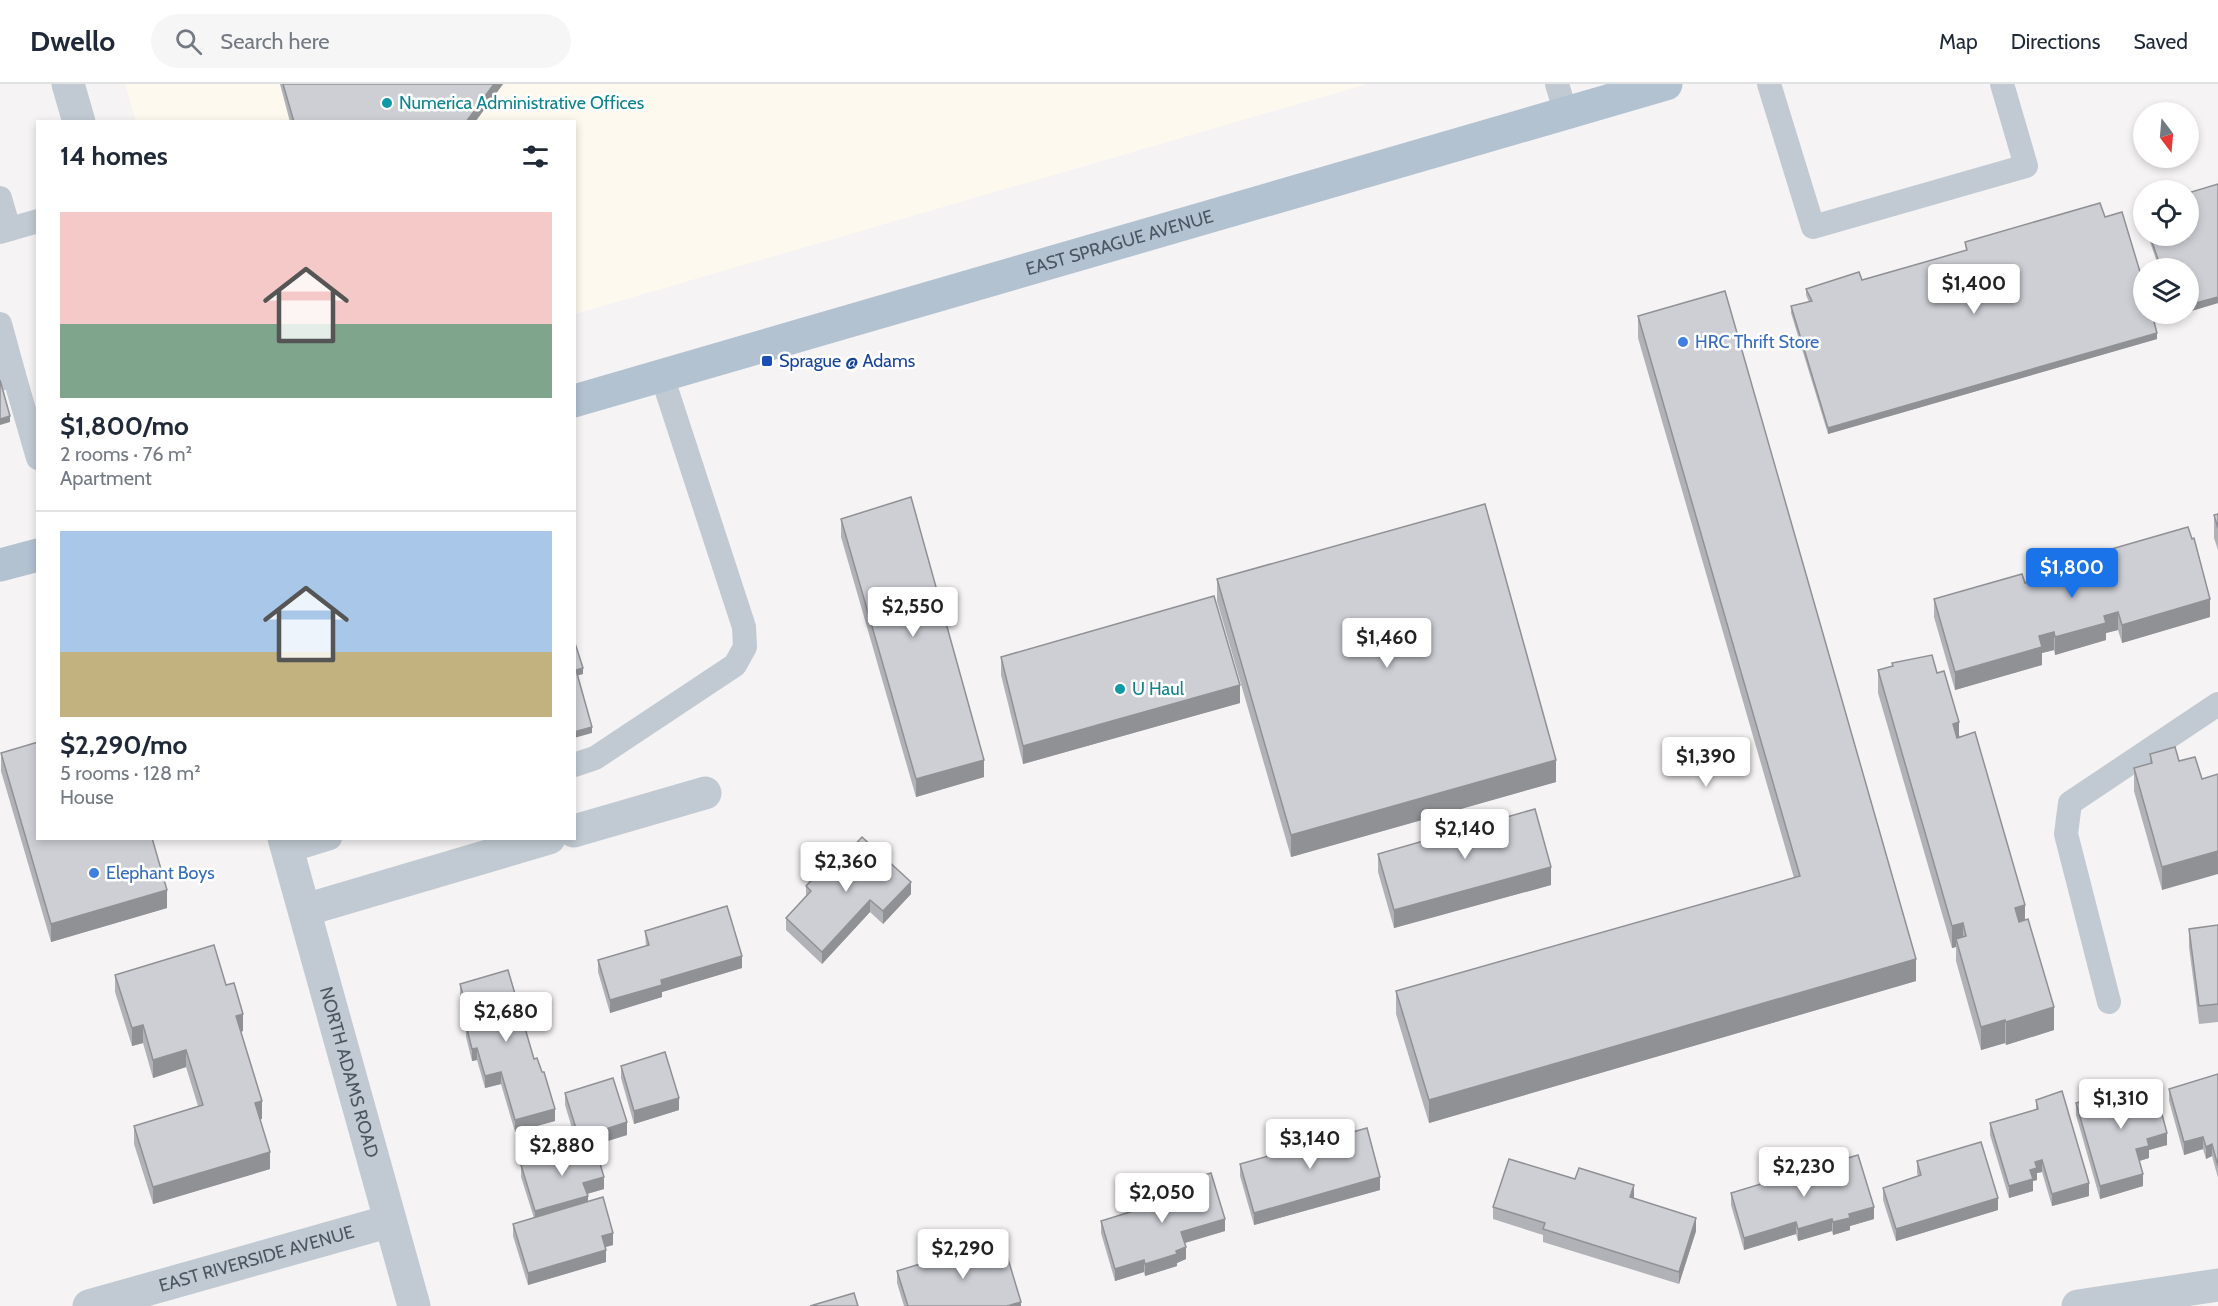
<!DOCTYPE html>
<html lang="en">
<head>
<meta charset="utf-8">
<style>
	body { margin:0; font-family:Cabin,sans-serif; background:#f6f6f7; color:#1f2937; height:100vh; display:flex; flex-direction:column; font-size:22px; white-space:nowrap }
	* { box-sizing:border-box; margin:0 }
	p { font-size:20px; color:#747a83 }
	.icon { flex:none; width:33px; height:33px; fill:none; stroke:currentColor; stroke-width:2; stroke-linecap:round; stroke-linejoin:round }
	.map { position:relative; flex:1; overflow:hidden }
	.panel { position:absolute; left:36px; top:36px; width:540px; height:720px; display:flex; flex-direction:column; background:#fff; border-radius:0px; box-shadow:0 3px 9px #0003 }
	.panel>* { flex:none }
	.needle { width:39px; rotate:164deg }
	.buttons { position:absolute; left:2133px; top:18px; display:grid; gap:12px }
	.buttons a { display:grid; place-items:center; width:66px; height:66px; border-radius:50%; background:#fff; box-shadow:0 3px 9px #0003; font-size:30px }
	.price { position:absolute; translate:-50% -51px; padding:0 14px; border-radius:6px; background:#fff; color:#222; font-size:20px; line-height:39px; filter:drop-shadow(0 2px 3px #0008) }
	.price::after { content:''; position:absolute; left:50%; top:36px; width:18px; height:14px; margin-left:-9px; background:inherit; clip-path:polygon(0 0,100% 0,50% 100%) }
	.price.active { background:#1a73e8; color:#fff }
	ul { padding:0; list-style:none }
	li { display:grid; align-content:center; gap:12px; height:318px; padding:0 24px }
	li+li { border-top:2px solid #e0e1e3 }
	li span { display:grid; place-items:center; height:186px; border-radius:0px; color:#555 }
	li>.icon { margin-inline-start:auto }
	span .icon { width:108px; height:108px; fill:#fffc; stroke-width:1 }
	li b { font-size:26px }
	h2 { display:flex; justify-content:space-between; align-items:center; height:72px; padding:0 24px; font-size:26px }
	header { display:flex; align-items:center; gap:36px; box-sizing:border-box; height:84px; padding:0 30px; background:#fff; border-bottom:2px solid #e0e1e3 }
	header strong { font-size:28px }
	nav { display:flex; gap:33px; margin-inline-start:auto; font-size:21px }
	.search { width:420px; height:54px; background:#f6f6f7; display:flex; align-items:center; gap:15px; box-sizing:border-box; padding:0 21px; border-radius:33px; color:#747a83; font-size:22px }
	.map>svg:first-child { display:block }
	.commercial { fill:#fdf9ef }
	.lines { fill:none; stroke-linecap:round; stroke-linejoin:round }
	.service { stroke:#c1cad2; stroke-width:24 }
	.minor { stroke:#c1cad2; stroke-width:33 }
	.tertiary { stroke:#c1cad2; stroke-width:33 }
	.primary { stroke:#b3c2d1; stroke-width:33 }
	.wall { fill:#b0b2b7 }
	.shaded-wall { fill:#909195 }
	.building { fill:#cdcfd5; stroke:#909195; stroke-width:1.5 }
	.culture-dot { fill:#0f9aa8; stroke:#fff; stroke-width:2 }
	.shop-dot { fill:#3f7fe0; stroke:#fff; stroke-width:2 }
	.transit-dot { fill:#1a4fb4; stroke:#fff; stroke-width:2 }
	.labels { text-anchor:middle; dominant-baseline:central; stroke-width:5; stroke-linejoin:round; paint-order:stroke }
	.culture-label { font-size:18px; fill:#0d838f; stroke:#fff; text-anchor:start }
	.street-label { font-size:18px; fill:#4a5661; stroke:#fff }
	.shop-label { font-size:18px; fill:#366cbe; stroke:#fff; text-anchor:start }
	.transit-label { font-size:18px; fill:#164399; stroke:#fff; text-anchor:start }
</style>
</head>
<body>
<header>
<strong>Dwello</strong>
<div class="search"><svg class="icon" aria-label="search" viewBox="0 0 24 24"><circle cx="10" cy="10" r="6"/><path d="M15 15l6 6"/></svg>Search here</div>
<nav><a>Map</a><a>Directions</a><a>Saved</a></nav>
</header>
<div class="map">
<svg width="2218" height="1222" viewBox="0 0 2218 1222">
	<rect width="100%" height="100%" fill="#f5f3f3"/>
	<polygon class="commercial" points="125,0 1367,0 575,230 574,38 136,37"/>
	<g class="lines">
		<g class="service">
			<polyline points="1557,0 1566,30"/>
			<polyline points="1769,0 1813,143 2026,82 2002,0"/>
			<polyline points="0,114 9,145"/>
			<polyline points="0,148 38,137"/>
			<polyline points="0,240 14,291"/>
			<polyline points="0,295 14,291 38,374"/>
			<polyline points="574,681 595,674 735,581 745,563 744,543 662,292"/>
			<polyline points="288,767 330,754"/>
			<polyline points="2109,918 2066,750 2070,719 2218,620"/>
		</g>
		<g class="minor">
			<polyline points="574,747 705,709"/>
			<polyline points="305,826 549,754"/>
			<path id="s1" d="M89,1222L390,1137"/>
			<polyline points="2078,1222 2218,1201"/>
		</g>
		<g class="tertiary">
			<polyline points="68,0 79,38"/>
			<path id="s2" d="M284,754L414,1222"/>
		</g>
		<g class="primary">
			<path id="s3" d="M574,317L1666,0"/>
			<polyline points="0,481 38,471"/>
		</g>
	</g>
	<g class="wall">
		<polygon points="280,0 503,0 475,38 290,38"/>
		<polygon points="2218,100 2218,219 2188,228 2188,184 2159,184 2148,152 2188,152"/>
		<polygon points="2105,133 2157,255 1828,350 1791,229 1791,222 1809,218 1806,211 1806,205 1862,196 1966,166 1965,158"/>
		<polygon points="1638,232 1916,897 1429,1039 1396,930 1396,907 1794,794 1638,254"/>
		<polygon points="2218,430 2218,466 2214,454 2214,431"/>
		<polygon points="841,435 984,693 916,713 841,453"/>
		<polygon points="2101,468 2210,533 2122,559 2118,546 2106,549 2106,556 2055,571 2054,566 2042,569 2042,581 1955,606 1934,533 1934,515 2025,499 2101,476"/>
		<polygon points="1217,495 1556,698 1291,773 1217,517"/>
		<polygon points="1001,573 1240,619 1023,680 1001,591"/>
		<polygon points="1892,579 1937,589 2025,836 2054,946 2006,961 2005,959 1981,966 1956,877 1956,863 1952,864 1878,609 1878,586 1892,582"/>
		<polygon points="2175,663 2162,806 2134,707 2134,684 2150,680 2150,670"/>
		<polygon points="1,669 167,824 51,858 1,687"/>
		<polygon points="1378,770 1551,801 1394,844 1378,788"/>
		<polygon points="837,780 911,810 883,840 870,828 822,880 786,846 786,834 806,812 806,802"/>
		<polygon points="2218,841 2218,938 2199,940 2189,863 2189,845"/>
		<polygon points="645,847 742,884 662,908 662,913 610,929 598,888 598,876 646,862"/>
		<polygon points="115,891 226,901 243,947 241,948 262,1035 260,1035 270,1085 153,1120 134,1060 134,1042 198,1022 186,983 153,994 143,959 132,962 115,908"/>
		<polygon points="460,900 534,975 555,1037 515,1048 501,1000 485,1004 477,976 472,977 466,953 466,941 468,940 460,912"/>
		<polygon points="621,982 679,1026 634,1040 621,994"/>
		<polygon points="2218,990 2218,1094 2212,1072 2206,1075 2203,1065 2184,1071 2169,1017 2169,1005"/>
		<polygon points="565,1009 627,1051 594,1061 604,1105 587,1110 588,1118 613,1161 605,1163 606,1178 528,1201 513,1152 513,1140 534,1134 521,1093 521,1081 578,1064 565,1021"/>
		<polygon points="2036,1016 2089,1112 2052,1122 2042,1088 2037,1089 2037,1096 2033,1097 2033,1107 2009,1114 1990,1051 1990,1039 2036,1025"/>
		<polygon points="2076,1019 2167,1061 2149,1066 2149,1074 2139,1077 2143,1102 2100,1115 2076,1031"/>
		<polygon points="1917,1077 1998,1126 1896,1157 1883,1116 1883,1104 1918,1092 1917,1089"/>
		<polygon points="1240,1080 1380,1106 1254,1141 1240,1092"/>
		<polygon points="1181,1098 1225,1147 1185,1159 1186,1175 1177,1179 1177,1182 1145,1192 1144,1188 1115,1197 1101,1149 1101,1137 1182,1112"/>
		<polygon points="1731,1109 1874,1135 1850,1142 1850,1146 1833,1151 1832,1147 1798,1157 1796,1150 1744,1166 1731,1121"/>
		<polygon points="1634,1113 1634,1115 1696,1147 1679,1200 1543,1158 1543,1151 1493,1135 1493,1123"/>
		<polygon points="897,1187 1021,1222 904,1222 897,1199"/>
	</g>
	<g class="shaded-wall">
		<polygon points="494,0 503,0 475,38 466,38"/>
		<polygon points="2218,213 2218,219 2188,228 2188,221"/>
		<polygon points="2157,249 2157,255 1828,350 1828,344"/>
		<polygon points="10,332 10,338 0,341 0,335"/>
		<polygon points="2210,515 2210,533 2122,559 2122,541"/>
		<polygon points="2118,528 2118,546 2106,549 2106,556 2055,571 2055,553 2104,532"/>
		<polygon points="2054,548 2054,566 2042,569 2042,581 1955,606 1955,588 2039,552"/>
		<polygon points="583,584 583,590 576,592 576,586"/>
		<polygon points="1240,601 1240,619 1023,680 1023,662"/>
		<polygon points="1959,638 1959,660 1953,640"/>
		<polygon points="592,643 592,649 574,654 574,648"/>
		<polygon points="984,676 984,693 916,713 916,695"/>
		<polygon points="1556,676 1556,698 1291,773 1291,751"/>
		<polygon points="2218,767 2218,790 2162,806 2162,783"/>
		<polygon points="1551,783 1551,801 1394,844 1394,826"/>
		<polygon points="911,798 911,810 883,840 883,827"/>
		<polygon points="167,806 167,824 51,858 51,840"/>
		<polygon points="870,816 870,828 822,880 822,868"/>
		<polygon points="2025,821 2025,844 2015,847 2015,824"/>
		<polygon points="1963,839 1963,861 1956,855 1956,863 1952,864 1952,842"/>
		<polygon points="742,872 742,884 662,908 662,913 610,929 610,916 661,896"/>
		<polygon points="1916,875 1916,897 1429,1039 1429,1016"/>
		<polygon points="2054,923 2054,946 2006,961 2006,938"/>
		<polygon points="243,930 243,947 236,949 236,932"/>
		<polygon points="2005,936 2005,959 1981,966 1981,943"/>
		<polygon points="143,941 143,959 132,962 132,944"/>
		<polygon points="477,964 477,976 472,977 472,965"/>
		<polygon points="186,966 186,983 153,994 153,976"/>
		<polygon points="501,988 501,1000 485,1004 485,992"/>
		<polygon points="679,1014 679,1026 634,1040 634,1027"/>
		<polygon points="262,1017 262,1035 255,1037 255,1019"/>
		<polygon points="555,1025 555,1037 515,1048 515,1036"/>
		<polygon points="627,1038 627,1051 579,1066 579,1054"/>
		<polygon points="2167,1049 2167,1061 2149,1066 2149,1074 2136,1078 2136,1065 2147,1055"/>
		<polygon points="2203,1053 2203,1065 2184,1071 2184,1058"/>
		<polygon points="2212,1060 2212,1072 2206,1075 2206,1063"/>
		<polygon points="270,1068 270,1085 153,1120 153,1103"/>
		<polygon points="2042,1076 2042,1088 2037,1089 2037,1096 2033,1097 2033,1107 2009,1114 2009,1102 2030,1086 2035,1078"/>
		<polygon points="2143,1090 2143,1102 2100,1115 2100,1102"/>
		<polygon points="604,1093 604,1105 583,1111 583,1099"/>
		<polygon points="1380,1093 1380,1106 1254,1141 1254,1129"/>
		<polygon points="2089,1099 2089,1112 2052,1122 2052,1110"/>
		<polygon points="1634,1101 1634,1113 1630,1126 1630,1113"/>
		<polygon points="588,1112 588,1124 535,1139 535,1127"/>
		<polygon points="1998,1114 1998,1126 1896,1157 1896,1145"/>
		<polygon points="1874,1123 1874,1135 1850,1142 1850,1146 1833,1151 1833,1138 1849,1130"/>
		<polygon points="1696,1134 1696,1147 1679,1200 1679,1188"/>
		<polygon points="1225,1135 1225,1147 1181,1160 1181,1148"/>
		<polygon points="1832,1135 1832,1147 1798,1157 1798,1145"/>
		<polygon points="1796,1138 1796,1150 1744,1166 1744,1154"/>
		<polygon points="613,1149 613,1161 602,1164 602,1152"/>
		<polygon points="1186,1163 1186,1175 1177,1179 1177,1182 1145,1192 1145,1180"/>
		<polygon points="606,1166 606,1178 528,1201 528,1189"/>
		<polygon points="1144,1176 1144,1188 1115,1197 1115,1185"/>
		<polygon points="1021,1218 1021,1222 1007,1222"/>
	</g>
	<g class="building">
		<polygon points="283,0 494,0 466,38 294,38"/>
		<polygon points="2218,100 2218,213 2188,221 2188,184 2161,184 2150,152 2188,152 2188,109"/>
		<polygon points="2100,119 2105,133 2122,128 2144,201 2144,230 2152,230 2157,249 1828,344 1791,222 1812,217 1806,205 1859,188 1862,196 1967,166 1965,158"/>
		<polygon points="1725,207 1916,875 1429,1016 1396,907 1800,792 1638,232"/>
		<polygon points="0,296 10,332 0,335"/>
		<polygon points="911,413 984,676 916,695 841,435"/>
		<polygon points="1485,420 1556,676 1291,751 1217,495"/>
		<polygon points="2218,430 2218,444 2214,431"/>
		<polygon points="2188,443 2192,455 2194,454 2210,515 2122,541 2118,528 2104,532 2106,539 2055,553 2054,548 2039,552 2042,563 1955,588 1934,515 2022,490 2025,499 2103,475 2101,468"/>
		<polygon points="1214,512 1240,601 1023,662 1001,573"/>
		<polygon points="574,556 583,584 576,586 592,643 574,648"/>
		<polygon points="1932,571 1937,589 1944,587 1959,638 1953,640 1957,654 1975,648 2025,821 2015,824 2019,838 2028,835 2054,923 2006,938 2005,936 1981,943 1956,855 1966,852 1963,839 1952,842 1878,586 1893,582 1892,579"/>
		<polygon points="38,658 38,754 152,754 167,806 51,840 1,669"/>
		<polygon points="2175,663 2179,677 2195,673 2202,695 2218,690 2218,767 2162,783 2134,684 2152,679 2150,670"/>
		<polygon points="1535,725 1551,783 1394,826 1378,770"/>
		<polygon points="862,753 911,798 883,827 870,816 822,868 786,834 811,807 806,802 832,775 837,780"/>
		<polygon points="727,822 742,872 661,896 662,901 610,916 598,876 649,861 645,847"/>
		<polygon points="2218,841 2218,920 2199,922 2189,845"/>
		<polygon points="214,861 226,901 234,899 243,930 236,932 262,1017 255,1019 270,1068 153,1103 134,1042 203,1021 186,966 153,976 143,941 132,944 115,891"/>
		<polygon points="508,886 534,975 537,974 542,988 544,988 555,1025 515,1036 501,988 485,992 477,964 472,965 466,941 471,939 460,900"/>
		<polygon points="665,968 679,1014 634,1027 621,982"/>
		<polygon points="2218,990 2218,1082 2212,1060 2206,1063 2203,1053 2184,1058 2169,1005"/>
		<polygon points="613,994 627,1038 579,1054 565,1009"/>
		<polygon points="2153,997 2167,1049 2147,1055 2149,1062 2136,1065 2143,1090 2100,1102 2076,1019"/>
		<polygon points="2062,1007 2089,1099 2052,1110 2042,1076 2035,1078 2037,1084 2030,1086 2033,1095 2009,1102 1990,1039 2038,1025 2036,1016"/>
		<polygon points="1367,1044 1380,1093 1254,1129 1240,1080"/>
		<polygon points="1981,1058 1998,1114 1896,1145 1883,1104 1921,1091 1917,1077"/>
		<polygon points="594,1060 604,1093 583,1099 588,1112 535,1127 521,1081"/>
		<polygon points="1858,1071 1874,1123 1849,1130 1850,1134 1833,1138 1832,1135 1798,1145 1796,1138 1744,1154 1731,1109"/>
		<polygon points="1509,1075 1575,1095 1579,1084 1634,1101 1630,1113 1696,1134 1679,1188 1543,1145 1545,1139 1493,1123"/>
		<polygon points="1211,1089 1225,1135 1181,1148 1186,1163 1176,1167 1177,1170 1145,1180 1144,1176 1115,1185 1101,1137 1185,1111 1181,1098"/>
		<polygon points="603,1113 613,1149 602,1152 606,1166 528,1189 513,1140"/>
		<polygon points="1002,1155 1021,1218 1007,1222 908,1222 897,1187"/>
		<polygon points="854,1209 858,1222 810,1222"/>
	</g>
	<g class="culture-dot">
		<circle cx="387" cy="19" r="6"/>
		<circle cx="1120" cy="605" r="6"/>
	</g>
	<g class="shop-dot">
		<circle cx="1683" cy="258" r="6"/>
		<circle cx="94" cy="789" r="6"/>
	</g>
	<rect class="transit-dot" x="761" y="271" width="12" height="12" rx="3"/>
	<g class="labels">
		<g class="culture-label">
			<text x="399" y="19">Numerica Administrative Offices</text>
			<text x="1132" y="605">U Haul</text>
		</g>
		<g class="street-label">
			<text stroke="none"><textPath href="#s3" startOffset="568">EAST SPRAGUE AVENUE</textPath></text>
			<text stroke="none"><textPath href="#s2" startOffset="243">NORTH ADAMS ROAD</textPath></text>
			<text stroke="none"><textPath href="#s1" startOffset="174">EAST RIVERSIDE AVENUE</textPath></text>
		</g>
		<g class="shop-label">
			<text x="1695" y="258">HRC Thrift Store</text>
			<text x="106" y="789">Elephant Boys</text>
		</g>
		<g class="transit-label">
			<text x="779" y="277">Sprague @ Adams</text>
		</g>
	</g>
</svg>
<div class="buttons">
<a><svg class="needle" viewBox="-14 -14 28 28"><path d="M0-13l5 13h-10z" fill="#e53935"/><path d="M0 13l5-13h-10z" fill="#747a83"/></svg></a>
<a><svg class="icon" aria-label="locate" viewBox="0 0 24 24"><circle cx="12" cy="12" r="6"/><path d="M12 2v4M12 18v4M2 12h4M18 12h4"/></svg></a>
<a><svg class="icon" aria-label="layers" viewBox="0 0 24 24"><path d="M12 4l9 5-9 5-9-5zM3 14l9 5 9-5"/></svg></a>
</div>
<b class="price" style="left:1974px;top:231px">$1,400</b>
<b class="price active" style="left:2072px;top:515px">$1,800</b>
<b class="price" style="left:913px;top:554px">$2,550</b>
<b class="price" style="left:1387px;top:585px">$1,460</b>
<b class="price" style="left:1706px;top:704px">$1,390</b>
<b class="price" style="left:1465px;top:776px">$2,140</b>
<b class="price" style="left:846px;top:809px">$2,360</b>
<b class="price" style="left:506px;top:959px">$2,680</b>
<b class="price" style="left:2121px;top:1046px">$1,310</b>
<b class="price" style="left:1310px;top:1086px">$3,140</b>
<b class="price" style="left:562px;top:1093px">$2,880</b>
<b class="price" style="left:1804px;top:1114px">$2,230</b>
<b class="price" style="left:1162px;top:1140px">$2,050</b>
<b class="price" style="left:963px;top:1196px">$2,290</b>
<section class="panel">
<h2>14 homes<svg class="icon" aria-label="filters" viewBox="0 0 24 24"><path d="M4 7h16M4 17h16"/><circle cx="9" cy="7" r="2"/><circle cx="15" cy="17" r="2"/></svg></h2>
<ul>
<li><span style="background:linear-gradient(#f6c9c9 60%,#7fa58c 0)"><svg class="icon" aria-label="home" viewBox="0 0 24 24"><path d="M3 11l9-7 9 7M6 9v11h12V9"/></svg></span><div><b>$1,800/mo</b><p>2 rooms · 76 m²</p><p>Apartment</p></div></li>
<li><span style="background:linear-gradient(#a9c7e8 65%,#c2b280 0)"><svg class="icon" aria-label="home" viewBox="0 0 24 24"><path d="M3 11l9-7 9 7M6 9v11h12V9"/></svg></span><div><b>$2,290/mo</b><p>5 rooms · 128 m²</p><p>House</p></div></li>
</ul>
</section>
</div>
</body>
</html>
